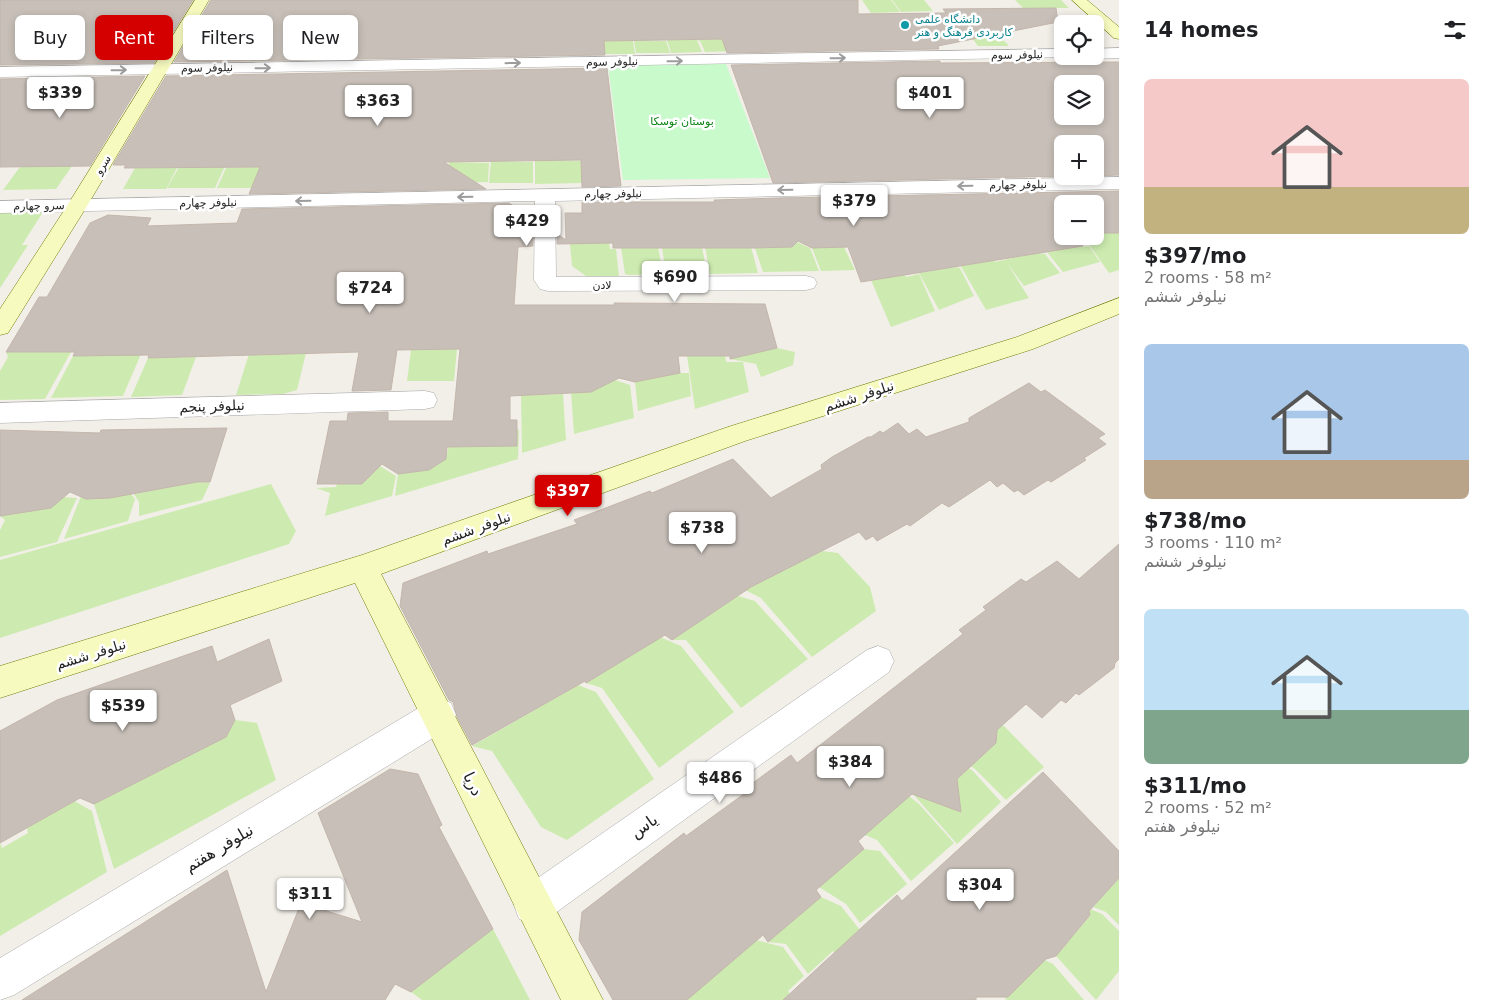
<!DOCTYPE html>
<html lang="en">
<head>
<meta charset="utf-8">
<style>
	body { margin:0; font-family:"DejaVu Sans",Vazirmatn,sans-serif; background:#f2f2f2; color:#202124; height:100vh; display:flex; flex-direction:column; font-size:19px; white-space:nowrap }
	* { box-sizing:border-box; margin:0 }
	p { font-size:16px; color:#757577 }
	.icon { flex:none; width:28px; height:28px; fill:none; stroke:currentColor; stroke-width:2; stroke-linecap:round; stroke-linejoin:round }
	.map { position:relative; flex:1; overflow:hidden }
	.side { display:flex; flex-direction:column; background:#fff; width:375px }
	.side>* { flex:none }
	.hud { position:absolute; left:15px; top:15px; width:475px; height:45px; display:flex; gap:10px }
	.tools { position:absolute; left:1054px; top:15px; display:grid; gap:10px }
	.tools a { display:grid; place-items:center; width:50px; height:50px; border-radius:8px; background:#fff; box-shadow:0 2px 8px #0003; font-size:25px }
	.price { position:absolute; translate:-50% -42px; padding:0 11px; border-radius:5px; background:#fff; color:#222; font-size:16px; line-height:32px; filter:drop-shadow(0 1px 2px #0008) }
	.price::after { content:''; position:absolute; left:50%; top:30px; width:15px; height:11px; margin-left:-8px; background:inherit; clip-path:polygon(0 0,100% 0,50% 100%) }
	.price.active { background:#d40000; color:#fff }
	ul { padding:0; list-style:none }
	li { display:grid; align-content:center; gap:10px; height:265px; padding:0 25px }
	li span { display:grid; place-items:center; height:155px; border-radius:8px; color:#555 }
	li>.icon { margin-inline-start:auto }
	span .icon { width:90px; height:90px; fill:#fffc; stroke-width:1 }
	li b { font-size:21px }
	h2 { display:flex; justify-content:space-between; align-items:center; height:60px; padding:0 25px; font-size:21px }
	.pill { padding:0 18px; border-radius:8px; background:#fff; box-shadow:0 2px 8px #0003; font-size:18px; line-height:45px }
	.pill.active { background:#d40000; color:#fff }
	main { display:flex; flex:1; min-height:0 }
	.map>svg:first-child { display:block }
	.grass { fill:#cdebb0 }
	.park { fill:#c8facc }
	.building { fill:#c7bfb8; stroke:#c4b6ab; fill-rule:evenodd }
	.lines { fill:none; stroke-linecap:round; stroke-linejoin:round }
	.street-casing { stroke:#a9a9a9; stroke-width:1 }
	.secondary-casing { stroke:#707d05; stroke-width:1 }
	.street { fill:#fff; fill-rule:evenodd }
	.secondary { fill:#f7fabf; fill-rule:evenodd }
	.oneway { stroke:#9c9c9c }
	.culture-dot { fill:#0f9aa8; stroke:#fff; stroke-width:2 }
	.labels { text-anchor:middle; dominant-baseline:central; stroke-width:5; stroke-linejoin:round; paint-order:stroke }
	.far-culture-label { font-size:11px; fill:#0d838f; stroke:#fff; text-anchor:start }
	.far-street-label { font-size:11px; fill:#222; stroke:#fff }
	.far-park-label { font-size:11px; fill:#0c8416; stroke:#fff }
	.street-label { font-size:14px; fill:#222; stroke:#fff }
	.near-street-label { font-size:16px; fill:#222; stroke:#fff }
</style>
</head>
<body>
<main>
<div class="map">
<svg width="1119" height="1000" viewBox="0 0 1119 1000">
	<rect width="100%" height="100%" fill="#f2efe9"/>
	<g class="grass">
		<polygon points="862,0 891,0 900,12 871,13"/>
		<polygon points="892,0 924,0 933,11 901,12"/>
		<polygon points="1015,0 1061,0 1069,8 1023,8"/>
		<path d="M969,34C986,34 998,32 1009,46H978Z"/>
		<polygon points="726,39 737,51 705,52 700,41 697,40 702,52 671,53 667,40"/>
		<polygon points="591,41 633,41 635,54 599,54"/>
		<polygon points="634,41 666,41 670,53 636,53"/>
		<polygon points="491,161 533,162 533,183 489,183"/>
		<polygon points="535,161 581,161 582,183 535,184"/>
		<polygon points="449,162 489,163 488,182 447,183"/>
		<polygon points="72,166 56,189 3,190 20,167"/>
		<polygon points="225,166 215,188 167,188 179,167"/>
		<polygon points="259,167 269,168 261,188 217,188 226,168"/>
		<polygon points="135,168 177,168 166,189 123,189"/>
		<polygon points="43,212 22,245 28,245 0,288 0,213"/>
		<polygon points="1095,233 1119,233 1119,270 1109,273 1083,236 1095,236"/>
		<polygon points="797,242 810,248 819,271 763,272 755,248 792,247"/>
		<polygon points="609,243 610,249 616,249 619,276 586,276 572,266 570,244"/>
		<polygon points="1089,246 1100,262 1063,272 1046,251"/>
		<polygon points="621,247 658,247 663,274 629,275 625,274"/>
		<polygon points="702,247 707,273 666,273 662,248"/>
		<polygon points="705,247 751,247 758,273 710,274"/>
		<polygon points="844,247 855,270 821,271 812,248"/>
		<polygon points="1035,253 1045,254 1060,273 1024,286 1007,263 1029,298 986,310 955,256 991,254 995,262"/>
		<polygon points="955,267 960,268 974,296 939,310 919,273"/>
		<polygon points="904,274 906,277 919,274 935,311 891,327 871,280"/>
		<polygon points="777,348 795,352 793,365 761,377 756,364 730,359"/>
		<polygon points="457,349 454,381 407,381 411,350"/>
		<polygon points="6,352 71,352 45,399 0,400 0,371 8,357"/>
		<polygon points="306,353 297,390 283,394 236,395 249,354"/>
		<polygon points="141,354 123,396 51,398 73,356"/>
		<polygon points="725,355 726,362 743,362 749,392 695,409 687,356"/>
		<polygon points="196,357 182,395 131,397 148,358"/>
		<polygon points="680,373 689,373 691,396 638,411 635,382"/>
		<polygon points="615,380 630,385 634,418 574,434 571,392"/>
		<polygon points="563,394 566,440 522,453 521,395"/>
		<polygon points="510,427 519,430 518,459 395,496 398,474 429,470 446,459 452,431 460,447 505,446"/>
		<polygon points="380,466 396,476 392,496 325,516 330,493 316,488 336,487 337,484 357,484 357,479 367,479"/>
		<polygon points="197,482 210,483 202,500 139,516 139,502 134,494"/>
		<polygon points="271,484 296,531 289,544 0,638 0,560"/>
		<path d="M129,492L135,499L128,521L64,539L81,496C96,503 114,497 129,492Z"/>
		<polygon points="63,497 77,498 57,542 0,557 0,530 5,520 0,516 51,508"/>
		<polygon points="822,551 838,553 870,587 876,611 812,657 761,598 745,590"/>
		<polygon points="738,596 755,601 808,659 741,708 686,640 672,640"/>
		<polygon points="653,634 681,646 734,712 659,768 602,688 586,683 649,645"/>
		<polygon points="578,685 596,692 654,779 567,840 541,827 492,751 472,746"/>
		<polygon points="235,720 257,723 276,780 114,869 94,804 226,737"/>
		<polygon points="997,726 1004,726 1044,767 1006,800 975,769 960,760 975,762 996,743"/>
		<polygon points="955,761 972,770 1001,802 957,844 913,794"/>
		<polygon points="909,796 919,804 954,843 911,881 877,840 865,835"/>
		<polygon points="69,798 92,811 107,872 0,936 0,842 2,848 28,833 27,828 66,806 64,801"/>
		<polygon points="864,849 880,851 907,884 860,923 846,904 819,887"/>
		<polygon points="1119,878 1119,925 1106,912 1093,907"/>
		<polygon points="821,897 841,906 874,948 849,972 833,951 808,974 786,944 768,942"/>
		<polygon points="1088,908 1102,914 1119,931 1119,971 1096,1000 1056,956 1090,916"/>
		<polygon points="493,929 530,1000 422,1000 411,992"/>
		<polygon points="756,940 783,947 804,976 788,991 794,1000 687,1000"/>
		<polygon points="1045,960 1053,964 1084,1000 1007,1000 1004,997 1008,997"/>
	</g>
	<polygon class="park" points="726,64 770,178 623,180 608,65"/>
	<g class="building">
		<polygon points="0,0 193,0 154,63 0,65"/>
		<polygon points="211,0 858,0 858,14 946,13 943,9 1056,8 1058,22 938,46 939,49 727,53 722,39 604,41 605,55 174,62"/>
		<path d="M940,61V63L1119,62V175L1095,176V144H1062V176H1067L773,183L731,65ZM1062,84H1095V116H1062Z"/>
		<polygon points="607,68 621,186 582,187 581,160 444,162 486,189 249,194 260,167 124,168 126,165 113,165 166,76"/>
		<polygon points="145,76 90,166 0,167 0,79"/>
		<polygon points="1119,191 1119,233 1095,233 1095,204 1062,204 1062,236 1076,236 1083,246 861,282 848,247 812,248 798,241 792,247 755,248 613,248 613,243 557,244 557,234 566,240 565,213 582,213 582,202 715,202 714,200 778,198"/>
		<polygon points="509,203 533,219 533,246 518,247 514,305 615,305 614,303 765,304 777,348 730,359 730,356 678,356 680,373 635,382 619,378 591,392 510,396 510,420 517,420 517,446 447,447 446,459 429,470 398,474 382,464 362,484 317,484 330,421 347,421 348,413 388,412 388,421 453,421 460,349 397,350 391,390 352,391 359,352 148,358 149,355 73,356 75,352 6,352 39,297 47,297 90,223 108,215 151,218 147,226 237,223 242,209"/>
		<polygon points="1029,383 1041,392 1045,390 1105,434 1098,438 1106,444 1084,458 1086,460 1051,482 1048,480 1024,495 1018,490 1014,492 1003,483 997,487 990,480 949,507 942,503 910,526 907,524 877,541 873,536 866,540 859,532 751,587 672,640 665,635 586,683 585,681 472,745 457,717 453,702 449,700 400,606 403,583 487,551 488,554 577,524 574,520 650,491 652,493 733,459 771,498 822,469 821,465 832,457 868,437 871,437 880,431 883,433 898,423 909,434 917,429 926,437 969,422 969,418"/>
		<polygon points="227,428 210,482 197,482 110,498 86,499 70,492 51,508 0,516 0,430 100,433 101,430"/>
		<polygon points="1119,544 1119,659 1115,663 1114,668 1079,695 1076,693 1066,703 1061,700 1042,718 1026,704 997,730 996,743 957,779 961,812 912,794 858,841 864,849 816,890 821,897 768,942 763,935 687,1000 613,1000 579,940 582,912 684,833 686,836 748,791 746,788 791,755 797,763 963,634 959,630 986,610 983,607 1021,579 1026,582 1057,561 1079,579"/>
		<polygon points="269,639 282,681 230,705 235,720 226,737 94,804 80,798 0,843 0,731 57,700 212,646 217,662"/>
		<polygon points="390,769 418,774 442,825 439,827 493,929 411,992 395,984 385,1000 22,1000 227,870 266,992 301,903 362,922 318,813"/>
		<polygon points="1043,772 1119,851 1119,878 1089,911 1090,915 1056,956 1046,959 1008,997 976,997 976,1000 783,1000 897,895 902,901"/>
	</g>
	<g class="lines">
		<g class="street-casing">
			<g id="street">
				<polygon points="1119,48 1119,58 1095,59 1089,56 1095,56 1095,49"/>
				<polygon points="1062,49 1062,56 1067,57 0,77 0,67"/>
				<polygon points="1119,177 1119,189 555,201 556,277 806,276 814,278 817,283 814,288 806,290 548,291 540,289 534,280 535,201 0,213 0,201"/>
				<polygon points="425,391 434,393 437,400 434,407 425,409 0,423 0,403"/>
				<polygon points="878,646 889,650 894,661 889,672 547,919 533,924 519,919 514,905 519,891 867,650"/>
				<polygon points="439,698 451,703 456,715 451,727 14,995 0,1000 0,958 427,703"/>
			</g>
		</g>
		<g class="secondary-casing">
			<g id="secondary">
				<polygon points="195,0 209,0 87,206 8,333 0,335 0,309 67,206"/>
				<polygon points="1072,0 1087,0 1119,27 1119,39 1114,38"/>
				<polygon points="1119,298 1119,314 1033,349 745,441 381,574 603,1000 561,1000 355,583 0,698 0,666 362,555 728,427 1017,337"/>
			</g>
		</g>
		<use href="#street" class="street"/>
		<use href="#secondary" class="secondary"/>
	</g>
	<defs><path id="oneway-shaft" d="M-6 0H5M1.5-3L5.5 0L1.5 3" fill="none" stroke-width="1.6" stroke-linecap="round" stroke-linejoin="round" transform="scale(1.25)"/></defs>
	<g class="oneway">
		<use href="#oneway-shaft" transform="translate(838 58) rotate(-1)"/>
		<use href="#oneway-shaft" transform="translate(675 61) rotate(-1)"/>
		<use href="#oneway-shaft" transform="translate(513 63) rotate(-1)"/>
		<use href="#oneway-shaft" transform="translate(263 68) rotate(-1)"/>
		<use href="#oneway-shaft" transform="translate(119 70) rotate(-1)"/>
		<use href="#oneway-shaft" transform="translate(965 186) rotate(179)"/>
		<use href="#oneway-shaft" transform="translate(785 190) rotate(179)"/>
		<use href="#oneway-shaft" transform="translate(465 197) rotate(179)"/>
		<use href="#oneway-shaft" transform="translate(303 201) rotate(179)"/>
	</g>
	<circle class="culture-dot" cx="905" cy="25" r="5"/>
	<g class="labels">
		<g class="far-culture-label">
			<text x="915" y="19">دانشگاه علمی<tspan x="915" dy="13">کاربردی فرهنگ و هنر</tspan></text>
		</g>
		<g class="far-street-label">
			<text transform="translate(1017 55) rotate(-1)">نیلوفر سوم</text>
			<text transform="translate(612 62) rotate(-1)">نیلوفر سوم</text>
			<text transform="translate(207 68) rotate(-1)">نیلوفر سوم</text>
			<text transform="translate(103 165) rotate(-58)">سرو</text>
			<text transform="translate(1018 185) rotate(-1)">نیلوفر چهارم</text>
			<text transform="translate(613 194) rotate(-1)">نیلوفر چهارم</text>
			<text transform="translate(208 203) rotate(-1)">نیلوفر چهارم</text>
			<text transform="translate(39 206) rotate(-1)">سرو چهارم</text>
			<text x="602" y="285">لادن</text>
		</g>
		<g class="far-park-label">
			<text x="682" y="121">بوستان توسکا</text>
		</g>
		<g class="street-label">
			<text transform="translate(859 396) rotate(-18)">نیلوفر ششم</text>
			<text transform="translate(212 406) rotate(-2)">نیلوفر پنجم</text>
			<text transform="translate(476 528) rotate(-20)">نیلوفر ششم</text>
			<text transform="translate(91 654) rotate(-17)">نیلوفر ششم</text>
		</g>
		<g class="near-street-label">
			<text transform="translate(473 784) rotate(64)">دریا</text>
			<text transform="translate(644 826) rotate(-35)">یاس</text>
			<text transform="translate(219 848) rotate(-31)">نیلوفر هفتم</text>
		</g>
	</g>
</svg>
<div class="tools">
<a><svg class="icon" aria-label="locate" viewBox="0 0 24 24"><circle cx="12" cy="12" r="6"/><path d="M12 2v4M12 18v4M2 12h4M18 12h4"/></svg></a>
<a><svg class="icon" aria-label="layers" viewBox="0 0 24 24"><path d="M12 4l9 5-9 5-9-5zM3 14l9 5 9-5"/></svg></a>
<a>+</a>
<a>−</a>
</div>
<b class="price" style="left:60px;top:119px">$339</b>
<b class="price" style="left:930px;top:119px">$401</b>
<b class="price" style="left:378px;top:127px">$363</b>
<b class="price" style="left:854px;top:227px">$379</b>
<b class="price" style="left:527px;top:247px">$429</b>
<b class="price" style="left:675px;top:303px">$690</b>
<b class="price" style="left:370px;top:314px">$724</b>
<b class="price active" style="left:568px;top:517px">$397</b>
<b class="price" style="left:702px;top:554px">$738</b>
<b class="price" style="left:123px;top:732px">$539</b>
<b class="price" style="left:850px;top:788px">$384</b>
<b class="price" style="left:720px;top:804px">$486</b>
<b class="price" style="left:980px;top:911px">$304</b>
<b class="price" style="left:310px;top:920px">$311</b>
<div class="hud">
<a class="pill">Buy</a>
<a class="pill active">Rent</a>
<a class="pill">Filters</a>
<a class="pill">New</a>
</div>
</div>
<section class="side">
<h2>14 homes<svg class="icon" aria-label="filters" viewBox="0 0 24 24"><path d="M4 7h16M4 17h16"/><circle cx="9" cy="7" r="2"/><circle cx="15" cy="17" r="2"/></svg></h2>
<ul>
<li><span style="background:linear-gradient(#f6c9c9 70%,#c2b280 0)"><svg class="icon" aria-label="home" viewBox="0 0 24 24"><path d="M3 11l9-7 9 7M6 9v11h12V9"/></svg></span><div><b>$397/mo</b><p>2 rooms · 58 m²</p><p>نیلوفر ششم</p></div></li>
<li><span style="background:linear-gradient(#a9c7e8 75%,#b9a48a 0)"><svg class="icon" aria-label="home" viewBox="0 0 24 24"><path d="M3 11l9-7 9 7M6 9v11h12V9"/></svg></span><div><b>$738/mo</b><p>3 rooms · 110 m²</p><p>نیلوفر ششم</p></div></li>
<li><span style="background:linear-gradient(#bfe0f5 65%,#7fa58c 0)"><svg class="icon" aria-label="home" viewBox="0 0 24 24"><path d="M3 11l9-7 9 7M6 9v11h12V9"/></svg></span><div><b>$311/mo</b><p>2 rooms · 52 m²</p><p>نیلوفر هفتم</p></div></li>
</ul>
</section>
</main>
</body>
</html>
